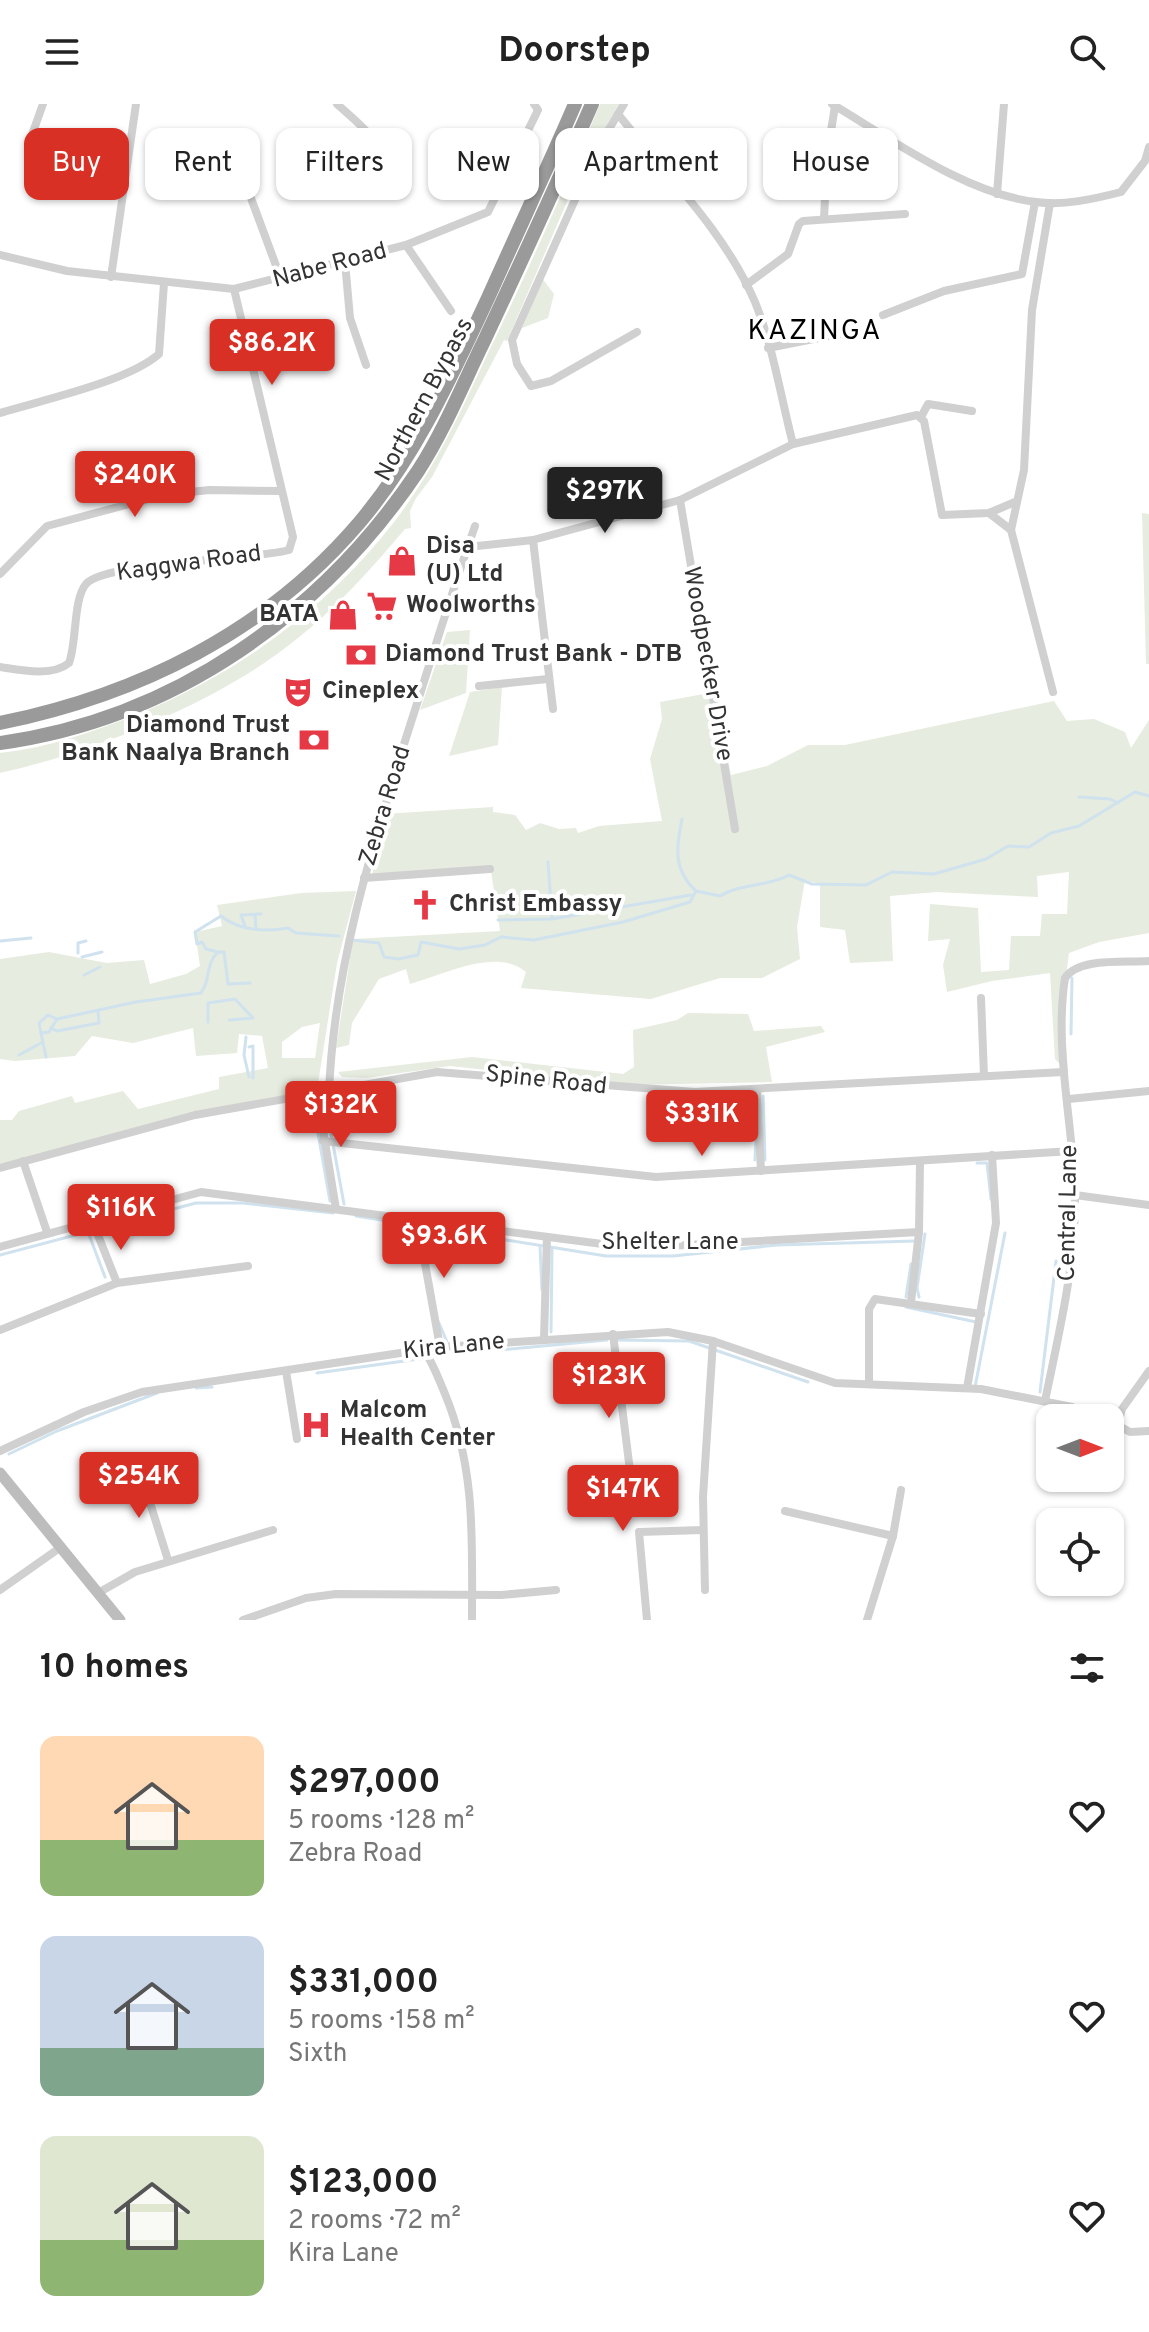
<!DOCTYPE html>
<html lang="en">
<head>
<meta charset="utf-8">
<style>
	body { margin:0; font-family:Overpass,sans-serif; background:#f6f6f6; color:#222; height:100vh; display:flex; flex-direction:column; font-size:30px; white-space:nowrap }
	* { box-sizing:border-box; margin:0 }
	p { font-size:26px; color:#767676 }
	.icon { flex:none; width:44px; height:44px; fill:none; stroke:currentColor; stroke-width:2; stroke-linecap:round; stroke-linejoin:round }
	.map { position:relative; height:1516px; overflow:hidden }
	.sheet { display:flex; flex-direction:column; background:#fff; flex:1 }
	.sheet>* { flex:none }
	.guide { position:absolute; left:24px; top:24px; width:1102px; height:72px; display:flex; gap:16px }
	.needle { width:52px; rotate:90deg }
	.controls { position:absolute; left:1036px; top:1300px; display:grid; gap:16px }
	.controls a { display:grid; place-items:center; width:88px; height:88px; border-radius:16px; background:#fff; box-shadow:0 2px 6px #0004; font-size:40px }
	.price { position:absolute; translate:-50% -68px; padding:0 18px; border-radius:8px; background:#d93025; color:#fff; font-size:26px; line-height:52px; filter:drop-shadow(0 2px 4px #0008) }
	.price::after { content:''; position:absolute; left:50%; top:48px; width:24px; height:18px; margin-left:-12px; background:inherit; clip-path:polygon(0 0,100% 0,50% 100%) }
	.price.current { background:#222; color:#fff }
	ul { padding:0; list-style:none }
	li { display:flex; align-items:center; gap:24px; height:200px; padding:0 40px }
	li span { display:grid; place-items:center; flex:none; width:224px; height:160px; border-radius:16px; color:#555 }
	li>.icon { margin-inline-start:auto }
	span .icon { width:96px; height:96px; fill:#fffc; stroke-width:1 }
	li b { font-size:34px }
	h2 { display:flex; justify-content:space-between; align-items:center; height:96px; padding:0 40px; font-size:34px }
	.pill { padding:0 28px; border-radius:16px; background:#fff; box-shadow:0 2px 6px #0004; font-size:28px; line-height:72px }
	.pill.current { background:#d93025; color:#fff }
	header { display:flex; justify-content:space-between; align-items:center; height:104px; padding:0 40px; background:#fff; font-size:36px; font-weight:700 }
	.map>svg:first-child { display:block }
	.green { fill:#e6ecdf; fill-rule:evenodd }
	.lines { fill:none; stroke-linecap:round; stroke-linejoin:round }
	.stream { stroke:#cfe2ee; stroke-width:3 }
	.street { stroke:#d0d0d0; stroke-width:8 }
	.secondary { stroke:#bdbdbd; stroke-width:11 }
	.highway { stroke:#9a9a9a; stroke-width:14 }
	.labels { text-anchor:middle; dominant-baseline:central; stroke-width:8; stroke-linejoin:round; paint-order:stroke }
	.street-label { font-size:24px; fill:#333; stroke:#fff }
	.poi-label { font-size:24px; font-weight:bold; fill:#333; stroke:#fff; text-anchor:start }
	.quarter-label { font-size:28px; letter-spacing:2px; fill:#000; stroke:#fff }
</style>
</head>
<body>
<header><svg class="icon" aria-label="menu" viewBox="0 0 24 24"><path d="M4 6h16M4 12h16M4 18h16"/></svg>Doorstep<svg class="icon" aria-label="search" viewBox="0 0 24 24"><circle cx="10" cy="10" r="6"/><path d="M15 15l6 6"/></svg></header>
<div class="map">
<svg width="1149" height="1516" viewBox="0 0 1149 1516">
	<rect width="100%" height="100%" fill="#fff"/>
	<g class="green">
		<path d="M600,0H619L582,63L507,237L504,236L432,373L416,394L410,407L411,424L405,425C373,463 337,503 298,534C223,596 95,648 0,669V649C48,644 95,627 140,609C238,570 329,502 394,418C434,367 461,307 488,249C528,167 565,84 600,0Z"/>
		<polygon points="542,174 554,190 548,214 522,224"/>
		<polygon points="643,372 650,400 595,412 590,377"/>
		<polygon points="1142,409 1149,410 1149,560 1146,560"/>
		<polygon points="470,526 466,589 420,606 447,528"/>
		<polygon points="502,583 498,641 449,652 470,588"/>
		<path d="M715,588L731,671L767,662L808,641H845L1054,597L1067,617L1094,615L1125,628L1131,644L1149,616V829L1099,838L1069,849L1063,895L1068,969L1055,955L1050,869L992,877L947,888L943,861L950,835L928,837L930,800L978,804L981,868L1009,866L1011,832H1040L1042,810H1067L1069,768L1037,772L1038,793L936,788L890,792L893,857L850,859L845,826L820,823V780L805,776L797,823L800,855L762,874H720L651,895L521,884L526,868C496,843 444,871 410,880L406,865L379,875L352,919L349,941L336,944L353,835L500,827L491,767L494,763L372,772L384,710L493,703V708L515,711L526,726L540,719L559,725L576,724L578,729L599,722L662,717L650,655L662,615L660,598Z"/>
		<path d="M356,787L337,859L317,986L233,1001L0,1060V1016H12L19,1007L72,992L75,999L123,987L138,1005L219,985V973L268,964L262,932L239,930L237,949L196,952L193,924L133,939L92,932L75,952L15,957L0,955V855L49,848L107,859L144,856L150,880L186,870L200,862L195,828L222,822L217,801L301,789ZM320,919L315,954H282V938L302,923Z"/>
		<polygon points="688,909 748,910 754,927 821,922 825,928 766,943 772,978 626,981 450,962 366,974 342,973 338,968 472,953 623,970 634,963 633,926 677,916"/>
	</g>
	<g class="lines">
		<g class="stream">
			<polyline points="1079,693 1110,695 1118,699"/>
			<path d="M682,715C676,744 673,766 696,787"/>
			<polyline points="548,758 552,814"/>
			<polyline points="255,811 256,825"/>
			<polyline points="498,816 552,815 691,791"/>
			<polyline points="245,822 241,811 261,810"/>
			<path d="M352,836L379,839L384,853L398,855L418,851L421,838L459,845L485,841L501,833L534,836L623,818L690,798L696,787L720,792C741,779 768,783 789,771L812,780L866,781L892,768L934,770L986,755L1008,742L1029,743L1051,729L1079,722L1135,688L1149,692"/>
			<polyline points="0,837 31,834"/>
			<polyline points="219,848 224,848 228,880 250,879"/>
			<polyline points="78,849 78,839 86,837"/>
			<polyline points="82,853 102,848"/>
			<polyline points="84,871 100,863"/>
			<path d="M57,915L49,928L41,929L39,919L48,911L57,915L136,898L201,889C211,876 205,860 218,848L206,845L202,838L197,840L195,828L221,812C239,827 267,828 288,824L296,829L339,832"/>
			<polyline points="208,918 208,899 235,895 253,914 229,916"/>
			<polyline points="51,924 57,927 99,919 98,907"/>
			<polyline points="41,929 46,953"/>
			<polyline points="1071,930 1072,874"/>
			<polyline points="246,933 244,951 249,973"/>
			<polyline points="249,943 253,942 253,974"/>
			<polyline points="19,951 43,938"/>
			<polyline points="763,992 765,1056"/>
			<polyline points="325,997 344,1100"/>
			<polyline points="313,1001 330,1097"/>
			<polyline points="755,1056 756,1032"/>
			<polyline points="977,1059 987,1059 991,1095"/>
			<polyline points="356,1112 606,1152 673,1152 777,1141 915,1137"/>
			<polyline points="88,1128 105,1173"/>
			<polyline points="540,1142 542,1186"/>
			<polyline points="0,1151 196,1099 243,1099 333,1109"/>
			<polyline points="906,1193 911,1160"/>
			<polyline points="919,1193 917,1184 925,1130"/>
			<polyline points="906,1203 976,1218"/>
			<polyline points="439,1219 447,1238"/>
			<polyline points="551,1228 552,1145"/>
			<polyline points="615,1236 689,1237 808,1278"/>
			<polyline points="499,1246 607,1236"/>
			<polyline points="317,1269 426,1254"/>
			<polyline points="975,1283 1005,1129"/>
			<polyline points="196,1284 212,1283"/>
			<polyline points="1040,1288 1056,1157"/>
			<polyline points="9,1350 57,1327 157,1289"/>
		</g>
		<g class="street">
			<path d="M337,0C360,21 383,37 389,69"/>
			<polyline points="624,0 600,40 512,236 517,260 531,282 551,277 637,228"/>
			<path d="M832,0C891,35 966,90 1036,98C1063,102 1094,95 1121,88L1145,57L1149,43"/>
			<path d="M618,10C666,71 724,126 755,198C773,242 781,294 793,340"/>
			<polyline points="29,39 43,0"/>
			<polyline points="232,43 281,175"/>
			<polyline points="997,90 1004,0"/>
			<polyline points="1050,99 1032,206 1024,366 1011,426 1053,588"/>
			<polyline points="824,115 827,52 835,2"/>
			<polyline points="406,141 451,207"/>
			<polyline points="0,151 67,167 234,185 406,141 488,108 538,6 534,0"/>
			<polyline points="345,158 350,214 366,261"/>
			<polyline points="111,173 136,0"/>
			<polyline points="746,181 788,150 799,120 803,117 905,110"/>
			<polyline points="883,211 944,187 1022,170 1035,98"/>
			<polyline points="768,244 849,228"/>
			<path d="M0,309C42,296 127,278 159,250L164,179"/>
			<polyline points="921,313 928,300 972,307"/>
			<polyline points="680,396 735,725"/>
			<polyline points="989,409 1011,426"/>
			<polyline points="468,443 533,436"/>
			<polyline points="0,470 47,422 163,391 209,386 280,387"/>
			<path d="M0,563C20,566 52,573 69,559C77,538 73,495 86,480C104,458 255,456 289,446L293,433L234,185"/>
			<polyline points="479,582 548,575"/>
			<polyline points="553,605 533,436 680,396 793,340 917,311 924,317 942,411 989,409 1015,398"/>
			<polyline points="364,774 490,765"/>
			<polyline points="981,894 984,972"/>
			<polyline points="757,985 761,1067"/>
			<path d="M329,988C334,866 369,753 405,637C428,566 450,493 475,422"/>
			<polyline points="317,990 336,1105"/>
			<polyline points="1069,995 1149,987"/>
			<polyline points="323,1037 656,1073 1072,1047"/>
			<polyline points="23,1057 47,1128"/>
			<polyline points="0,1064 195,1011 437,968 695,988 1064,968"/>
			<polyline points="1075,1091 1149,1101"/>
			<polyline points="417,1115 440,1243"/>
			<polyline points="92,1116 117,1179"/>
			<polyline points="0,1143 201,1088 633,1144 919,1128"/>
			<polyline points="911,1198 919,1128 920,1058"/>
			<polyline points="0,1226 117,1179 248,1162"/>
			<polyline points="613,1230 633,1391"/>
			<polyline points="544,1234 547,1133"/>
			<path d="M423,1245C433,1258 438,1274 445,1290C476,1365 472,1436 472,1516"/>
			<polyline points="286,1267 297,1335"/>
			<polyline points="869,1280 869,1205 875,1195 981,1210"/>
			<polyline points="967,1284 996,1119 992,1051"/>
			<path d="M1045,1297C1059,1228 1076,1161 1075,1090C1073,1019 1054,945 1065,874C1079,853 1125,859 1149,857"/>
			<polyline points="1110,1317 1130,1328 1149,1327"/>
			<polyline points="1117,1323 1122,1305 1149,1267"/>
			<polyline points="0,1347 84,1308 142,1288 440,1243 668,1228 713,1237 835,1279 981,1285 1072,1303 1103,1314"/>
			<polyline points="140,1367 168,1456"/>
			<polyline points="785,1407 893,1432"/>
			<polyline points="0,1486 61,1443"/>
			<polyline points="705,1486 703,1393 713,1237"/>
			<polyline points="98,1489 135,1468 273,1426"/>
			<polyline points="243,1516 306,1494 336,1490 501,1491 556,1486"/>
			<polyline points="647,1516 639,1428 703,1426"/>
			<polyline points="867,1516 893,1432 901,1386"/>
		</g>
		<polyline class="secondary" points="0,1369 120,1516"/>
		<g class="highway">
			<path d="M0,619C138,591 266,528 359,419C416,352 451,273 488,194C517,129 547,65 575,0"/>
			<path d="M0,639C174,615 322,510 418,367C444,327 463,280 484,237C521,158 557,80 592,0"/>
		</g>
	</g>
	<defs>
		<g id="shop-bare" transform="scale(2.4)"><path d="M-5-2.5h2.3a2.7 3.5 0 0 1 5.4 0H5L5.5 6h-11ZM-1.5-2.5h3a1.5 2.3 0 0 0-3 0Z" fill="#e63946" stroke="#fff" stroke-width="2.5" paint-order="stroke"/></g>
		<g id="supermarket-bare" transform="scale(2.4)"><path d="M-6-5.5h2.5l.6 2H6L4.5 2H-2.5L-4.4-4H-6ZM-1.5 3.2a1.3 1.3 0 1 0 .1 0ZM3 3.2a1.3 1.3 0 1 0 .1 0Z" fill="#e63946" stroke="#fff" stroke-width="2.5" paint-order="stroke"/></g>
		<g id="bank-bare" transform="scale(2.4)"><path d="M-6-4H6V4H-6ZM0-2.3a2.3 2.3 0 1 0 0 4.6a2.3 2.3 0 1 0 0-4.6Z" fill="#e63946" stroke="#fff" stroke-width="2.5" paint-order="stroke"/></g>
		<g id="theatre-bare" transform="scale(2.4)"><path d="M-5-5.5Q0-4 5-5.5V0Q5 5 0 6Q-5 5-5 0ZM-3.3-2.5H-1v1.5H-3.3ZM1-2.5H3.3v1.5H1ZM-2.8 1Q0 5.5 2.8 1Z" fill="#e63946" stroke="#fff" stroke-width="2.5" paint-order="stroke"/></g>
		<g id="church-bare" transform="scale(2.4)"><path d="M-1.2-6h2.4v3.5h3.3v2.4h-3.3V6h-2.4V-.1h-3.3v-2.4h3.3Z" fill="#e63946" stroke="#fff" stroke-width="2.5" paint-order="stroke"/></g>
		<g id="hospital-bare" transform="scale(2.4)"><path d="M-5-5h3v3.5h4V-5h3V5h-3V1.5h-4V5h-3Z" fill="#e63946" stroke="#fff" stroke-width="2.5" paint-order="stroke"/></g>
	</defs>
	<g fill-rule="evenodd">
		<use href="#shop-bare" x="402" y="457"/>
		<use href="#supermarket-bare" x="382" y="502"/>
		<use href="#shop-bare" x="343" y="511"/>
		<use href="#bank-bare" x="361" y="551"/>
		<use href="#theatre-bare" x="298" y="588"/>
		<use href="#bank-bare" x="314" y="636"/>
		<use href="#church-bare" x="425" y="801"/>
		<use href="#hospital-bare" x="316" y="1321"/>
	</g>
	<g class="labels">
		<g class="street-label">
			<text transform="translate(330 162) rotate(-15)">Nabe Road</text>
			<text transform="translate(425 296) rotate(-62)">Northern Bypass</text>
			<text transform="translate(189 460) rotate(-8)">Kaggwa Road</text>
			<text transform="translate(707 560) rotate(80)">Woodpecker Drive</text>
			<text transform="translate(386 702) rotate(-73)">Zebra Road</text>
			<text transform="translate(546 977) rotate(6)">Spine Road</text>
			<text transform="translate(1069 1109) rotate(-89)">Central Lane</text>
			<text x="670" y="1139">Shelter Lane</text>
			<text transform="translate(454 1243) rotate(-6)">Kira Lane</text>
		</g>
		<g class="poi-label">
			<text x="426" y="443">Disa<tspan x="426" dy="28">(U) Ltd</tspan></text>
			<text x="406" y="502">Woolworths</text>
			<text x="319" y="511" text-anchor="end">BATA</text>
			<text x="385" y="551">Diamond Trust Bank - DTB</text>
			<text x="322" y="588">Cineplex</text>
			<text x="290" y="622" text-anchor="end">Diamond Trust<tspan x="290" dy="28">Bank Naalya Branch</tspan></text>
			<text x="449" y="801">Christ Embassy</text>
			<text x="340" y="1307">Malcom<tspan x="340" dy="28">Health Center</tspan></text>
		</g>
		<g class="quarter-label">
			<text x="815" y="228">KAZINGA</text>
		</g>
	</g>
</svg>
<div class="controls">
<a><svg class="needle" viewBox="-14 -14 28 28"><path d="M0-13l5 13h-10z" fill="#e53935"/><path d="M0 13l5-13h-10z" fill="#767676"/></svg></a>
<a><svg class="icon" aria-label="locate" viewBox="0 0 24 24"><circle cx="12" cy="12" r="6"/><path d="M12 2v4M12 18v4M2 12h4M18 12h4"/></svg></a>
</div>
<b class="price" style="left:272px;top:283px">$86.2K</b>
<b class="price" style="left:135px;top:415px">$240K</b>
<b class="price current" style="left:605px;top:431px">$297K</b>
<b class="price" style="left:341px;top:1045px">$132K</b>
<b class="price" style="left:702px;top:1054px">$331K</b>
<b class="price" style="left:121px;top:1148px">$116K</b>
<b class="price" style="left:444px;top:1176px">$93.6K</b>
<b class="price" style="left:609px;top:1316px">$123K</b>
<b class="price" style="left:139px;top:1416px">$254K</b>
<b class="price" style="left:623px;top:1429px">$147K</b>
<div class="guide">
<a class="pill current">Buy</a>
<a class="pill">Rent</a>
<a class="pill">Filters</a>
<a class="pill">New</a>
<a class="pill">Apartment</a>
<a class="pill">House</a>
</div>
</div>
<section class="sheet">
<h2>10 homes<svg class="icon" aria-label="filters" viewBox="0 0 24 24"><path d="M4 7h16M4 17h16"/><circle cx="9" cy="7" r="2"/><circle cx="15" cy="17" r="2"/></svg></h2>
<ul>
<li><span style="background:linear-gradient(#ffd9b3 65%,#8fb573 0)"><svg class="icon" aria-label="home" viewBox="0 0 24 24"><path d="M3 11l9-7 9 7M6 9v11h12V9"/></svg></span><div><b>$297,000</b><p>5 rooms · 128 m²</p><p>Zebra Road</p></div><svg class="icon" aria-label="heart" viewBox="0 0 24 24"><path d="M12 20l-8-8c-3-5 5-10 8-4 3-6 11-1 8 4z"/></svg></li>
<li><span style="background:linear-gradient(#c9d6e8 70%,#7fa58c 0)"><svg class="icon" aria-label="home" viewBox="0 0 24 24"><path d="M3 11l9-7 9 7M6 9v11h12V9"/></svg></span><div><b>$331,000</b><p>5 rooms · 158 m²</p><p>Sixth</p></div><svg class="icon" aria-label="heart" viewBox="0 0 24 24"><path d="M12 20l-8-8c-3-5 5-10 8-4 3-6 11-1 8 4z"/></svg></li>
<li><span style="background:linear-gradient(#dfe7d0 65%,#8fb573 0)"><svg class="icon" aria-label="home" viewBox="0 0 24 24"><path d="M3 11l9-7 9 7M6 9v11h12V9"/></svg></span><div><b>$123,000</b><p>2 rooms · 72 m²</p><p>Kira Lane</p></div><svg class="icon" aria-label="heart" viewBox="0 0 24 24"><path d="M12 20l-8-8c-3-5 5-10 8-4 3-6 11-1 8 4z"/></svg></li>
</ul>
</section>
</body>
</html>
